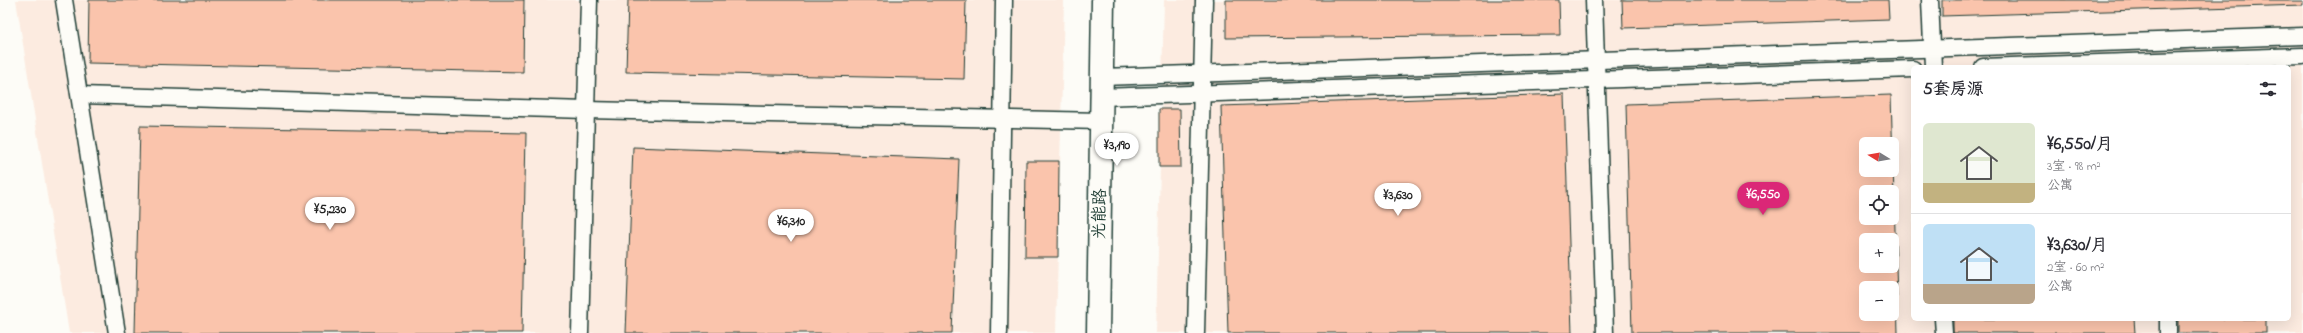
<!DOCTYPE html>
<html lang="zh">
<head>
<meta charset="utf-8">
<style>
	body { margin:0; font-family:"Indie Flower","LXGW WenKai TC",sans-serif; background:#f2f2f3; color:#2b2b33; height:100vh; display:flex; flex-direction:column; font-size:15px; white-space:nowrap }
	* { box-sizing:border-box; margin:0 }
	p { font-size:13px; color:#7c7c81 }
	.icon { flex:none; width:22px; height:22px; fill:none; stroke:currentColor; stroke-width:2; stroke-linecap:round; stroke-linejoin:round }
	.map { position:relative; flex:1; overflow:hidden }
	.details { position:absolute; left:1911px; top:65px; width:380px; height:256px; display:flex; flex-direction:column; background:#fff; border-radius:6px; box-shadow:0 4px 16px #0002 }
	.details>* { flex:none }
	.needle { width:26px; rotate:281deg }
	.fabs { position:absolute; left:1859px; top:137px; display:grid; gap:8px }
	.fabs a { display:grid; place-items:center; width:40px; height:40px; border-radius:6px; background:#fff; box-shadow:0 4px 16px #0002; font-size:20px }
	.price { position:absolute; translate:-50% -34px; padding:0 9px; border-radius:14px; background:#fff; color:#222; font-size:13px; line-height:26px; filter:drop-shadow(0 1px 2px #0008) }
	.price::after { content:''; position:absolute; left:50%; top:24px; width:12px; height:9px; margin-left:-6px; background:inherit; clip-path:polygon(0 0,100% 0,50% 100%) }
	.price.current { background:#db2777; color:#fff }
	ul { padding:0; list-style:none }
	li { display:flex; align-items:center; gap:12px; height:100px; padding:0 12px }
	li+li { border-top:1px solid #e1e1e2 }
	li span { display:grid; place-items:center; flex:none; width:112px; height:80px; border-radius:6px; color:#555 }
	li>.icon { margin-inline-start:auto }
	span .icon { width:48px; height:48px; fill:#fffc; stroke-width:1 }
	li b { font-size:17px }
	h2 { display:flex; justify-content:space-between; align-items:center; height:48px; padding:0 12px; font-size:17px }
	.map>svg:first-child { display:block }
	.built { fill:#fcebe0; fill-rule:evenodd }
	.building { fill:#fac4ac; stroke:#1f3d34; fill-rule:evenodd }
	.lines { fill:none; stroke-linecap:round; stroke-linejoin:round }
	.lane-casing { stroke:#1f3d34; stroke-width:19 }
	.secondary-casing { stroke:#1f3d34; stroke-width:25 }
	.lane { stroke:#fdfcf7; stroke-width:16 }
	.secondary { stroke:#fdfcf7; stroke-width:22 }
	.labels { text-anchor:middle; dominant-baseline:central; stroke-width:4; stroke-linejoin:round; paint-order:stroke }
	.street-label { font-size:17px; fill:#1f3d34; stroke:#fdfcf7 }
</style>
</head>
<body>
<div class="map">
<svg width="2303" height="333" viewBox="0 0 2303 333">
	<rect width="100%" height="100%" fill="#fdfcf7"/>
	<filter id="ink" filterUnits="userSpaceOnUse"><feTurbulence type="fractalNoise" baseFrequency=".025" numOctaves="2"/><feDisplacementMap in="SourceGraphic" scale="8" xChannelSelector="R" yChannelSelector="G"/><feConvolveMatrix kernelMatrix="1 2 1 2 8 2 1 2 1" color-interpolation-filters="sRGB"/></filter>
	<g filter="url(#ink)">
		<g class="built">
			<polygon points="16,0 1064,0 1056,333 69,333"/>
			<path d="M1164,0H2303V333H1156ZM1913,67H2289V319H1913ZM1866,144H1892V170H1866ZM1866,192H1892V218H1866ZM1866,240H1892V266H1866ZM1866,288H1892V314H1866Z"/>
		</g>
		<g class="building">
			<polygon points="89,0 524,0 523,72 88,63"/>
			<polygon points="628,0 966,0 964,79 626,72"/>
			<polygon points="1226,0 1559,0 1560,35 1226,38"/>
			<polygon points="1622,0 1888,0 1889,19 1623,28"/>
			<polygon points="1942,0 2303,0 2303,5 1942,16"/>
			<polygon points="1564,94 1572,333 1228,333 1221,106"/>
			<path d="M1891,95L1898,333H1632L1626,104ZM1866,144H1892V170H1866ZM1866,192H1892V218H1866ZM1866,240H1892V266H1866ZM1866,288H1892V314H1866Z"/>
			<polygon points="1159,109 1180,109 1181,167 1159,167"/>
			<polygon points="140,126 526,133 522,333 135,333"/>
			<polygon points="633,147 959,159 952,333 626,333"/>
			<polygon points="1026,161 1059,161 1058,257 1025,257"/>
			<polygon points="1953,319 2134,319 2135,333 1953,333"/>
			<rect x="2178" y="319" width="88" height="14"/>
		</g>
		<g class="lines">
			<g class="lane-casing">
				<g id="lane">
					<polyline points="64,0 117,333"/>
					<polyline points="1594,0 1605,333"/>
					<polyline points="1930,0 1933,67"/>
					<polyline points="1983,67 2303,56"/>
					<polyline points="1102,77 2303,36"/>
					<polyline points="80,95 586,110 1101,121"/>
					<polyline points="1101,97 1913,69"/>
					<polyline points="1943,319 1944,333"/>
					<polyline points="2168,319 2168,333"/>
					<polyline points="580,333 589,0"/>
					<polyline points="999,333 1004,0"/>
					<polyline points="1196,333 1204,0"/>
				</g>
			</g>
			<g class="secondary-casing">
				<polyline id="secondary" points="1098,333 1103,0"/>
			</g>
			<use href="#lane" class="lane"/>
			<use href="#secondary" class="secondary"/>
		</g>
	</g>
	<g class="labels">
		<g class="street-label">
			<text transform="translate(1100 214) rotate(-89)">光能路</text>
		</g>
	</g>
</svg>
<div class="fabs">
<a><svg class="needle" viewBox="-14 -14 28 28"><path d="M0-13l5 13h-10z" fill="#e53935"/><path d="M0 13l5-13h-10z" fill="#7c7c81"/></svg></a>
<a><svg class="icon" aria-label="locate" viewBox="0 0 24 24"><circle cx="12" cy="12" r="6"/><path d="M12 2v4M12 18v4M2 12h4M18 12h4"/></svg></a>
<a>+</a>
<a>−</a>
</div>
<b class="price" style="left:1117px;top:167px">¥3,190</b>
<b class="price current" style="left:1763px;top:216px">¥6,550</b>
<b class="price" style="left:1398px;top:217px">¥3,630</b>
<b class="price" style="left:330px;top:231px">¥5,230</b>
<b class="price" style="left:791px;top:243px">¥6,310</b>
<section class="details">
<h2>5套房源<svg class="icon" aria-label="filters" viewBox="0 0 24 24"><path d="M4 7h16M4 17h16"/><circle cx="9" cy="7" r="2"/><circle cx="15" cy="17" r="2"/></svg></h2>
<ul>
<li><span style="background:linear-gradient(#dfe7d0 75%,#c2b280 0)"><svg class="icon" aria-label="home" viewBox="0 0 24 24"><path d="M3 11l9-7 9 7M6 9v11h12V9"/></svg></span><div><b>¥6,550/月</b><p>3室 · 98 m²</p><p>公寓</p></div></li>
<li><span style="background:linear-gradient(#bfe0f5 75%,#b9a48a 0)"><svg class="icon" aria-label="home" viewBox="0 0 24 24"><path d="M3 11l9-7 9 7M6 9v11h12V9"/></svg></span><div><b>¥3,630/月</b><p>2室 · 60 m²</p><p>公寓</p></div></li>
</ul>
</section>
</div>
</body>
</html>
